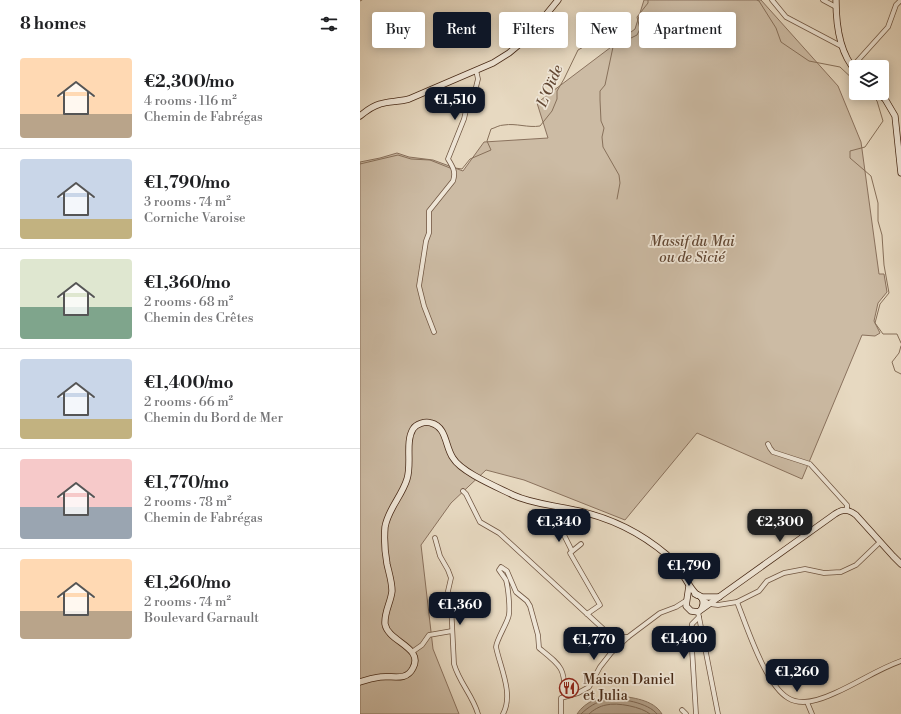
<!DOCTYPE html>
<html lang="en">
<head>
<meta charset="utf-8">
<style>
	body { margin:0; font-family:"Libre Bodoni",serif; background:#f6f6f6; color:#202124; height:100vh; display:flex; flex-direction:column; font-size:15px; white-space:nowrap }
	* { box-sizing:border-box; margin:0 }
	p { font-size:13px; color:#757577 }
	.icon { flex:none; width:22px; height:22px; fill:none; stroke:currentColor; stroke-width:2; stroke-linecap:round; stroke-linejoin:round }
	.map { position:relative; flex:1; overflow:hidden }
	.side { display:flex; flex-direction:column; background:#fff; width:360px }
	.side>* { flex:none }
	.guide { position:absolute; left:12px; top:12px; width:380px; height:36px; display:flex; gap:8px }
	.fabs { position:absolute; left:489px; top:60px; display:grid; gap:8px }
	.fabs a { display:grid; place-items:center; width:40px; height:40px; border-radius:4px; background:#fff; box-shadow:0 2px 10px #0003; font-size:20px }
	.price { position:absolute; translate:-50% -34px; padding:0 9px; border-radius:8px; background:#111827; color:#fff; font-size:13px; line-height:26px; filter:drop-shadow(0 1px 2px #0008) }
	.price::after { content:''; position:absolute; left:50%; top:24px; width:12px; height:9px; margin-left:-6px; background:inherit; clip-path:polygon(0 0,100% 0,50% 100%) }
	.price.selected { background:#222; color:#fff }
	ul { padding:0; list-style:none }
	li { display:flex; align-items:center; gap:12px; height:100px; padding:0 20px }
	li+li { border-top:1px solid #e0e0e0 }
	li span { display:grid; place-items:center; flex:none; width:112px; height:80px; border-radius:4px; color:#555 }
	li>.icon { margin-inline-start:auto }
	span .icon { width:48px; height:48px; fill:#fffc; stroke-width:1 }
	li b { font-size:17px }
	h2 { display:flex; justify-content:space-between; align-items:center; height:48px; padding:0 20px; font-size:17px }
	.chip { padding:0 14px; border-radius:4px; background:#fff; box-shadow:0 2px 10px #0003; font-size:14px; line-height:36px }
	.chip.selected { background:#111827; color:#fff }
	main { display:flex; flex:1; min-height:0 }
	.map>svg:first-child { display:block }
	.green { fill:#ccbba4; stroke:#8a725e }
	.water { fill:#b19e87; stroke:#87705a }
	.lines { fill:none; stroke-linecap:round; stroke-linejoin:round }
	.shore { stroke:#7c644f; stroke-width:1 }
	.stream { stroke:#87705a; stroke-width:1 }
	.street-casing { stroke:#705642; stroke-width:5.5 }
	.secondary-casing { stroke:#482a17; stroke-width:7 }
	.street { stroke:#efe6d7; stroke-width:4 }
	.secondary { stroke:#efe6d7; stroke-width:5.5 }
	.labels { text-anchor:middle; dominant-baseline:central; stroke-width:3.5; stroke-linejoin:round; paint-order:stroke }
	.park-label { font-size:14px; font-style:italic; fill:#624733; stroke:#efe6d7 }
	.poi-label { font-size:14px; fill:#482a17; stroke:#efe6d7; text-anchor:start }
	.water-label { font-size:15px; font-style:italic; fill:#624733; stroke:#efe6d7 }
</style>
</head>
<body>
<main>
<section class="side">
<h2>8 homes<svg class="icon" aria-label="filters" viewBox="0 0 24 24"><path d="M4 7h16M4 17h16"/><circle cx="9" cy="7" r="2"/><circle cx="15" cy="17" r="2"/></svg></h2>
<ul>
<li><span style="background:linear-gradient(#ffd9b3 70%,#b9a48a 0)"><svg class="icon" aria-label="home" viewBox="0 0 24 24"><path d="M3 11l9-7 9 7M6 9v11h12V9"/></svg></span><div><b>€2,300/mo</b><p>4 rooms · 116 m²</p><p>Chemin de Fabrégas</p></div></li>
<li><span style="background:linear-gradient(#c9d6e8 75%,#c2b280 0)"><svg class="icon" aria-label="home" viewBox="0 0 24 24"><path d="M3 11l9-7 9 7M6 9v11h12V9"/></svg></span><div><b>€1,790/mo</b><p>3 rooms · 74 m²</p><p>Corniche Varoise</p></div></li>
<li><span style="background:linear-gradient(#dfe7d0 60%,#7fa58c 0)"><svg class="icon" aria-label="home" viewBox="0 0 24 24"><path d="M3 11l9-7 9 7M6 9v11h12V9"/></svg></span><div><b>€1,360/mo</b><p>2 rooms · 68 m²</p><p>Chemin des Crêtes</p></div></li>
<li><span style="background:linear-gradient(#c9d6e8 75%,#c2b280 0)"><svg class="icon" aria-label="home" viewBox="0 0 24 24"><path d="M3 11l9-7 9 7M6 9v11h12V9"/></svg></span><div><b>€1,400/mo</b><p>2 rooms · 66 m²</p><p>Chemin du Bord de Mer</p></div></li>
<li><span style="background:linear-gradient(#f6c9c9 60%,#9aa5b1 0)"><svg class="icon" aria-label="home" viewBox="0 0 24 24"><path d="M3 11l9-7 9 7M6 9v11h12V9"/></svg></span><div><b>€1,770/mo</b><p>2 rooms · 78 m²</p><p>Chemin de Fabrégas</p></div></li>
<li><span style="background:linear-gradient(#ffd9b3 65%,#b9a48a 0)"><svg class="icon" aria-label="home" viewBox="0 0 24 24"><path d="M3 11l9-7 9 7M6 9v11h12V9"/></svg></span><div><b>€1,260/mo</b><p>2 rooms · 74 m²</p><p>Boulevard Garnault</p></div></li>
</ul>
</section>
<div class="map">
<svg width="541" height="714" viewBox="0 0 541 714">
	<rect width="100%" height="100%" fill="#e7d9c1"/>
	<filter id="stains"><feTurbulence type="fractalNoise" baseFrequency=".005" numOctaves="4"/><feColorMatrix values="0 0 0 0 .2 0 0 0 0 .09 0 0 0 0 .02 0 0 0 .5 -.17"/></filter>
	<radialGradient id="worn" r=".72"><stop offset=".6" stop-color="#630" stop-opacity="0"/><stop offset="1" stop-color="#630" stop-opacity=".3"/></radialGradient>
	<polygon class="green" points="284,0 401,0 478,86 501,142 519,274 524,274 527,292 518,303 514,321 520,333 515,336 502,335 442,479 337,433 265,520 164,480 126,470 91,503 61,545 73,649 99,714 0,714 0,162 20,158 37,153 49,157 73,160 103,171 124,142 188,138 177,103 275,29"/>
	<path class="water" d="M256,695C272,698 293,699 302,714H217C225,701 242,696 256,695Z"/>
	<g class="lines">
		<g class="shore">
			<path d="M221,714C227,708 237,701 246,700C259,697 289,703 297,714"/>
			<path d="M229,714C233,710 240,706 246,705C257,702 282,707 290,714"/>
		</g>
		<g class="stream">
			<polyline points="397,0 399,1 416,28 421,42 449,61 480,67 496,82"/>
			<polyline points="0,1 2,0"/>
			<polyline points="509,93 517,101 523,121 505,147 490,151 490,158 511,176 518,203 518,221 522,235 524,265 529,293 520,304 515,323 523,334 537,334 541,343"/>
			<polyline points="0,164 38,155 51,159 70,160 90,168"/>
			<path d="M95,168L102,169L110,159L131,150L127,141L131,129C135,128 139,125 144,125C156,123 168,128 180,126L192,111L197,99V91L204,79L218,50L236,40L258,43L265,41L277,35L280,29L277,17L288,3V0"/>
			<polyline points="257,199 260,183 259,175 243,147 242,137 244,128 241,121 240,100 240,91 245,85 253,47 258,43"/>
			<polyline points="541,346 539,353 532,362 535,371 541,374"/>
		</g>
		<g class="street-casing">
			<g id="street">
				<polyline points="412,0 426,17 481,46"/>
				<polyline points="463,0 476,7"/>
				<polyline points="492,67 528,27 536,5 541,0"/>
				<path d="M74,332L64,306L59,286L66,241L69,233V211L93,181C96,172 93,167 88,159L104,119L107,106L115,91L118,79L116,70"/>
				<polyline points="408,444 410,448 413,452 450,464 487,505 487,510"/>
				<polyline points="103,491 106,494 120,522 139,533 251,636 268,637"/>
				<polyline points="201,529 212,551"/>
				<path d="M75,538L80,556L88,570L91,578L88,591L91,604L94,664C99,682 113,696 118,714"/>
				<polyline points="221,544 210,553 240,605 227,614"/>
				<polyline points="343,600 350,604 358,605 377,602 399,591 407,581 424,573 445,569 464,573 481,572 496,565 520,542"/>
				<path d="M377,602C387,627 405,684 428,698C442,707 462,699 475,693C498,683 518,669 541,661"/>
				<polyline points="338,612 358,714"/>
				<polyline points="52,652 62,645 69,635 92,631"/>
				<polyline points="447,702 452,714"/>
				<polyline points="322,710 326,714"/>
				<path d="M143,714C154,694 140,667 136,647C136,641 146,625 148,618C151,612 148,587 146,580C144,577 141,573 139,570L141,567L147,571L156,592L167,601L170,606L178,635L179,648C200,665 206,668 204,696"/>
				<polyline points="201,714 201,698 218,693 229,687 240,667 251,653 268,637 300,613 316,607 327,600"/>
				<polyline points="336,714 331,633 332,624 339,617"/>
			</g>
		</g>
		<g class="secondary-casing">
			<g id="secondary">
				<path d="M476,0C476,24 479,53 496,71"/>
				<polyline points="518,93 525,99 535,116 541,173"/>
				<path d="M0,116C6,111 12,106 20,104C29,101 38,102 49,99L133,63L149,53L167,38L198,0"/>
				<path d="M329,586L326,606L331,611L338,612L475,514C483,509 488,509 496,515L533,556L541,564"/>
				<path d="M335,594C342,595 345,601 342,608"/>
				<polyline points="341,597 359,597"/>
				<path d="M0,682C6,680 13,678 20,677C32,675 46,682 53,668C64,647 28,642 25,624C24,612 31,602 32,591C32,582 29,573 27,564C25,553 24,539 25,527C28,509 42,496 47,479C52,464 45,442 53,429C56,424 65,421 71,423C87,427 85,447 93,458C101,472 137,487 153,495C172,504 194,505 214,510C249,517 280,532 307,555C321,566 325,583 337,595"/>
			</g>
		</g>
		<use href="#street" class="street"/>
		<use href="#secondary" class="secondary"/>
	</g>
	<defs>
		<g id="restaurant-ring" transform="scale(1)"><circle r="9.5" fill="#efe6d7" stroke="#8f2418" stroke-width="1.5"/><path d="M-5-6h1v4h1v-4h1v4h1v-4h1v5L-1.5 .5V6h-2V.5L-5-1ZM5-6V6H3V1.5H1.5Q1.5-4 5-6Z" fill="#8f2418"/></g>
	</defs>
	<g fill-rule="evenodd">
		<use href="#restaurant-ring" x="209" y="688"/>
	</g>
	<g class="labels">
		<g class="park-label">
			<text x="332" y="242">Massif du Mai<tspan x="332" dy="16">ou de Sicié</tspan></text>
		</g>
		<g class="poi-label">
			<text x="223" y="680">Maison Daniel<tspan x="223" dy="16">et Julia</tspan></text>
		</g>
		<g class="water-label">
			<text transform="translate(190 86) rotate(-67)">L'Oïde</text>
		</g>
	</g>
	<rect width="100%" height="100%" filter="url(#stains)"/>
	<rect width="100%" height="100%" fill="url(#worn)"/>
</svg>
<div class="fabs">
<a><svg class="icon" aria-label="layers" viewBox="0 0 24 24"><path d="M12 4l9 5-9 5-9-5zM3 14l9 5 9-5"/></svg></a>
</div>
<b class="price" style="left:95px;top:121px">€1,510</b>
<b class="price" style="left:199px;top:543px">€1,340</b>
<b class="price selected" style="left:420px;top:543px">€2,300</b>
<b class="price" style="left:329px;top:587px">€1,790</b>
<b class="price" style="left:100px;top:626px">€1,360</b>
<b class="price" style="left:324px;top:660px">€1,400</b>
<b class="price" style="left:234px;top:661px">€1,770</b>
<b class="price" style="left:437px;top:693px">€1,260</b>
<div class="guide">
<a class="chip">Buy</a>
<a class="chip selected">Rent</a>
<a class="chip">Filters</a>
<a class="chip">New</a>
<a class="chip">Apartment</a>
</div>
</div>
</main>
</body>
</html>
